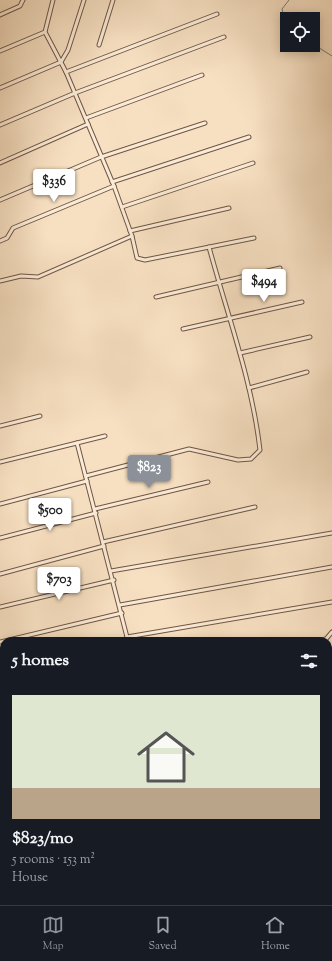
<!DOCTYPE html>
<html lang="en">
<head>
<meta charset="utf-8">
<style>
	body { margin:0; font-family:"Sorts Mill Goudy",serif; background:#20242c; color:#f1f3f6; height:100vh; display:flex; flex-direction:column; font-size:15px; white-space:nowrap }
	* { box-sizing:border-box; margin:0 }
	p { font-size:13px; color:#9ea1a6 }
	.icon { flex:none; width:22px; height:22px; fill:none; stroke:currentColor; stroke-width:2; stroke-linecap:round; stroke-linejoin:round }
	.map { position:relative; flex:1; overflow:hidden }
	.sheet { position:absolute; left:0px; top:637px; width:332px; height:268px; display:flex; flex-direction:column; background:#171b24; border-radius:12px 12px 0 0; box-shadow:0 2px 10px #0003 }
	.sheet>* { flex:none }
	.controls { position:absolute; left:280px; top:12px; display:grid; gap:8px }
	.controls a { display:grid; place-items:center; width:40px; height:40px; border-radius:0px; background:#171b24; box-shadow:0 2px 10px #0003; font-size:20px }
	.price { position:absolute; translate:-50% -34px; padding:0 9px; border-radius:4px; background:#fff; color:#222; font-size:13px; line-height:26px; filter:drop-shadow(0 1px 2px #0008) }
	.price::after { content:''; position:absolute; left:50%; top:24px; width:12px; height:9px; margin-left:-6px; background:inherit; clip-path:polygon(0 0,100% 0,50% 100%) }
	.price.on { background:#8c9099; color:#fff }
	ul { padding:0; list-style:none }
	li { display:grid; align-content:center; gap:8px; height:212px; padding:0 12px }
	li+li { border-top:1px solid #363941 }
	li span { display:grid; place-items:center; height:124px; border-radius:0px; color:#555 }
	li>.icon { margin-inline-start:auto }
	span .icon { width:72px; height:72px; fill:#fffc; stroke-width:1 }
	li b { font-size:17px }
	h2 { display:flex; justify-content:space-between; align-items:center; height:48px; padding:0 12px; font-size:17px }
	.tab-bar { display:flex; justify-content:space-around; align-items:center; height:56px; border-top:1px solid #363941; background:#171b24; font-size:11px; color:#9ea1a6 }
	.tab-bar a { display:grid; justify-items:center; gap:2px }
	.tab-bar .on { color:#8c9099 }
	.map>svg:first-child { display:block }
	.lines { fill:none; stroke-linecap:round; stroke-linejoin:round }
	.stream { stroke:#798176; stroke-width:1 }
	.street-casing { stroke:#705544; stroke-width:5 }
	.street { stroke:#faebd7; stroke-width:3 }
</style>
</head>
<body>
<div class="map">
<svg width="332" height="905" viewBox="0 0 332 905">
	<rect width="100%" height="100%" fill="#f7e0c2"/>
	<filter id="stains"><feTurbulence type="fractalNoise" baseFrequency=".005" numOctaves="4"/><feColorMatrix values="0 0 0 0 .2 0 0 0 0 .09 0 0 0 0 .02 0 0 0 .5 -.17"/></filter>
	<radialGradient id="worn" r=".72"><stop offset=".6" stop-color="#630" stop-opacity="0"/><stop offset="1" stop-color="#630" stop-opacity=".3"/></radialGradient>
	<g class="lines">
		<g class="stream">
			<polyline points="287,21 284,18 282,9 289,0"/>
			<polyline points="313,44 332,56"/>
			<polyline points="328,765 332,752"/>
			<polyline points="226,905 229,901"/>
		</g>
		<g class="street-casing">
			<g id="street">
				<polyline points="53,0 45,32 66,72 114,186 132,236 137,258 145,260 254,238"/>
				<polyline points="0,15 20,6 23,0"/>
				<polyline points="99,45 113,0"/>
				<polyline points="0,51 45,32"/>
				<polyline points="66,72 217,14"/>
				<polyline points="0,88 61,62 68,50 84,0"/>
				<polyline points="86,118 202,75"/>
				<polyline points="0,125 75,93 224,37"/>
				<polyline points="0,163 88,124"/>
				<polyline points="112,182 249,137"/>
				<polyline points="0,200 101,157 205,123"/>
				<polyline points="122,207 253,163"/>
				<polyline points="130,231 229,208"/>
				<polyline points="0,241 7,238 13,228 114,186"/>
				<polyline points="0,281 21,276 38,277 132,236"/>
				<polyline points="156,297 280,268"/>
				<polyline points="183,329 302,302"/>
				<polyline points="240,353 310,337"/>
				<polyline points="249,388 307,372"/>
				<polyline points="0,426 40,416"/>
				<polyline points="77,443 128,641"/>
				<polyline points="0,462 105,436"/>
				<path d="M86,476L189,449L238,460L251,459L260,450C252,380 227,314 209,247"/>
				<polyline points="0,504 87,481"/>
				<polyline points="95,509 208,482"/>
				<polyline points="0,538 96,513"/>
				<polyline points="103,542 255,507"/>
				<polyline points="111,571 332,533"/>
				<polyline points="0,574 104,546"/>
				<polyline points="120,605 332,567"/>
				<polyline points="0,607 114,580"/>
				<polyline points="127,637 332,602"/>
				<polyline points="316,641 326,639 332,632"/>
				<polyline points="0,642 122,613"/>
				<polyline points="0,676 4,675"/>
				<polyline points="0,694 4,693"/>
				<polyline points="0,729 4,728"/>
				<polyline points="328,749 332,749"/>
				<polyline points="0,763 4,762"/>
				<polyline points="328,779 332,770"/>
				<polyline points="0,798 4,798"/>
				<polyline points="0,817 4,817"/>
				<polyline points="328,821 332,821"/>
				<polyline points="0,844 4,844"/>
				<polyline points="0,873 4,873"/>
				<polyline points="0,902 9,901"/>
				<polyline points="295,905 297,901"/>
			</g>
		</g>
		<use href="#street" class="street"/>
	</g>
	<rect width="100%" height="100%" filter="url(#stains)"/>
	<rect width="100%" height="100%" fill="url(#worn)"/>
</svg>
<div class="controls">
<a><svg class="icon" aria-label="locate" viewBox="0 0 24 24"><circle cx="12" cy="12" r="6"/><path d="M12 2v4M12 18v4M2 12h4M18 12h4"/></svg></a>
</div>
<b class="price" style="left:54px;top:203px">$336</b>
<b class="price" style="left:264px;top:303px">$494</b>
<b class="price on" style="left:149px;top:489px">$823</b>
<b class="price" style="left:50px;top:532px">$500</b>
<b class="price" style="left:59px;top:601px">$703</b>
<section class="sheet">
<h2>5 homes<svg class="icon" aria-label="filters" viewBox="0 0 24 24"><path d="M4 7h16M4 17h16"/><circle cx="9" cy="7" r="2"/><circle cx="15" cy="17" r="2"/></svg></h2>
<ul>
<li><span style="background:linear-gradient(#dfe7d0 75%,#b9a48a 0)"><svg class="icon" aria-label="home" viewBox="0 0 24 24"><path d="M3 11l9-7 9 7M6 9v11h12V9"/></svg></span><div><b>$823/mo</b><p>5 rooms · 153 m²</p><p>House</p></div></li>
</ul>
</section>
</div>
<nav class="tab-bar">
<a class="on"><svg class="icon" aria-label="map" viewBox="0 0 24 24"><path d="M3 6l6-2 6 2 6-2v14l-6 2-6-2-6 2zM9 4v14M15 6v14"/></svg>Map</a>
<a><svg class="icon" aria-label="saved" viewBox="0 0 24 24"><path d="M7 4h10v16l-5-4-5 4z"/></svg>Saved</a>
<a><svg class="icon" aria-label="home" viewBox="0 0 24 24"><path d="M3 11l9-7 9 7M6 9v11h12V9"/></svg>Home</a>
</nav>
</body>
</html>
